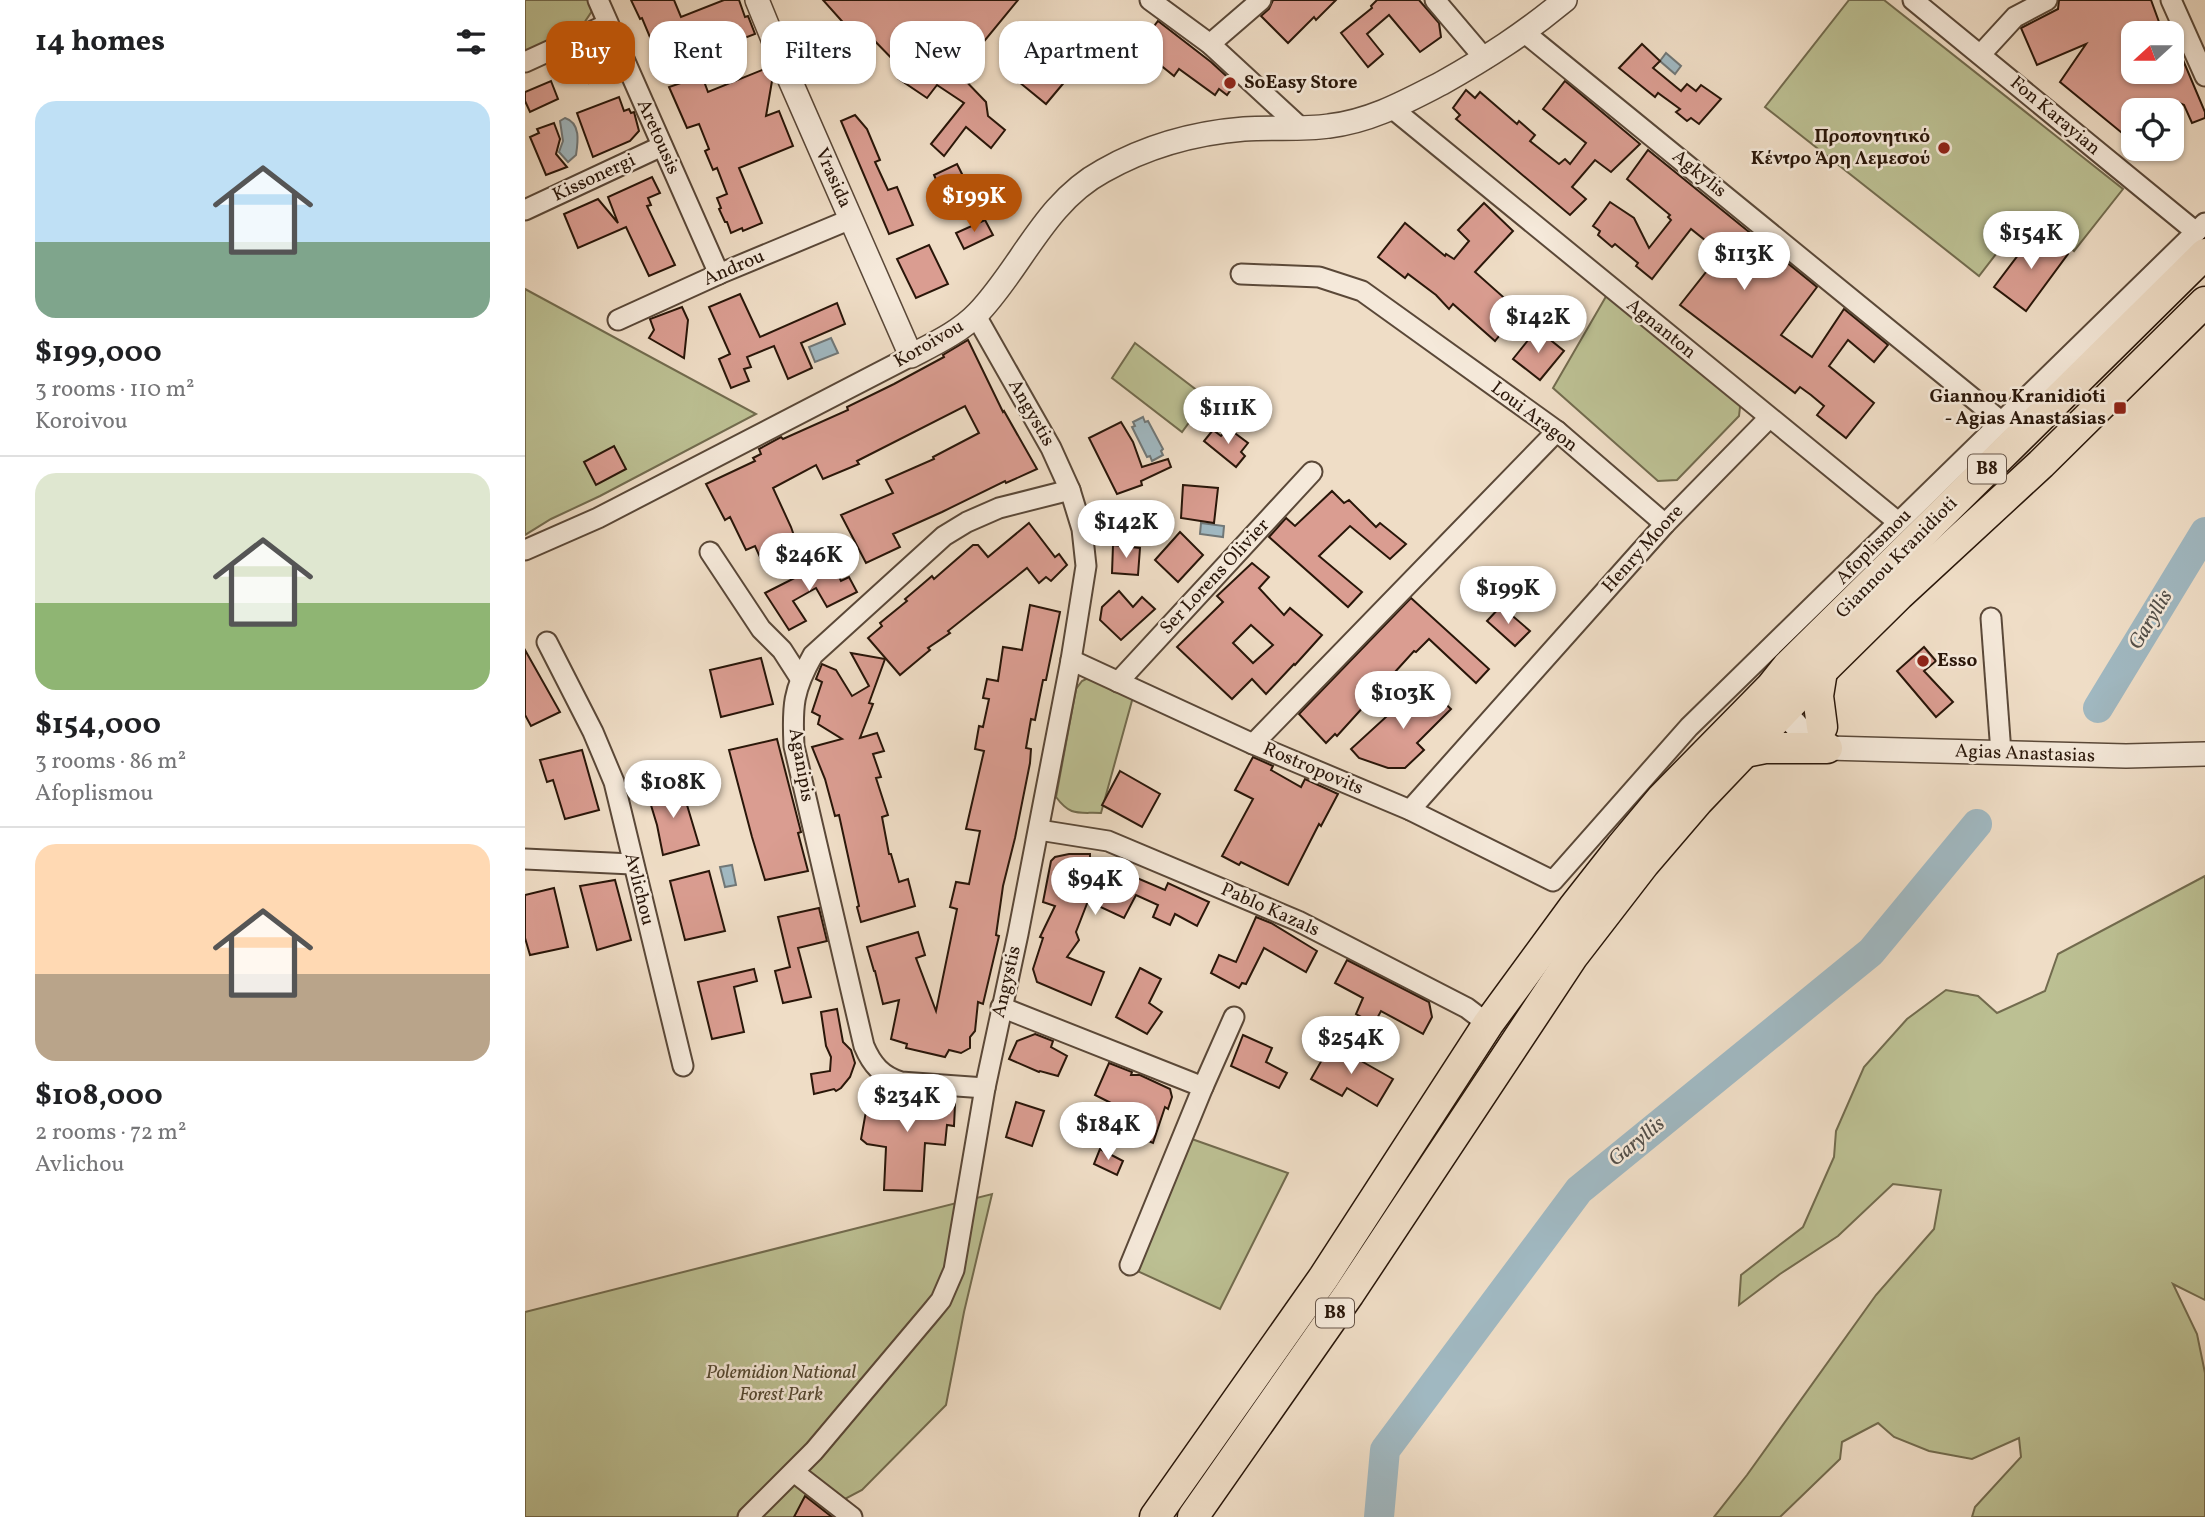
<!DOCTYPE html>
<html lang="en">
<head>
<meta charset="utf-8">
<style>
	body { margin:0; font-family:Vollkorn,serif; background:#f2f2f2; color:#202124; height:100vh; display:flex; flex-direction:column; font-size:26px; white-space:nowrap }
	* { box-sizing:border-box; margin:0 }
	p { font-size:23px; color:#757577 }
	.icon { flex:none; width:38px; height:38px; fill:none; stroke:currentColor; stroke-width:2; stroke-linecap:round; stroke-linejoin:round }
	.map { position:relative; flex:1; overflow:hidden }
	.panel { display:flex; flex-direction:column; background:#fff; width:525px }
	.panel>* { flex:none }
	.hud { position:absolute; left:21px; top:21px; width:665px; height:63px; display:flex; gap:14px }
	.needle { width:46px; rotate:249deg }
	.tools { position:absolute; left:1596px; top:21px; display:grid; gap:14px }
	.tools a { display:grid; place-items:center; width:63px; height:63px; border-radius:14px; background:#fff; box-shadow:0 2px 5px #0004; font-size:35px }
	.price { position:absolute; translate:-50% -60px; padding:0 16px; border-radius:24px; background:#fff; color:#222; font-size:23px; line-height:46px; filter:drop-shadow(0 2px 4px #0008) }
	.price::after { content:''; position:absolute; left:50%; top:42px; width:21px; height:16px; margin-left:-10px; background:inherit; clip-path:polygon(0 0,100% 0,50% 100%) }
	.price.selected { background:#b45309; color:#fff }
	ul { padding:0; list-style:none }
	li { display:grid; align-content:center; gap:14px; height:371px; padding:0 35px }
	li+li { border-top:2px solid #e0e0e0 }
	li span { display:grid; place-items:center; height:217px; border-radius:21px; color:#555 }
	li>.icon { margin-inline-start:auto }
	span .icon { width:126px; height:126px; fill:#fffc; stroke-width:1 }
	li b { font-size:30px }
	h2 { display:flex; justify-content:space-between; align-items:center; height:84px; padding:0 35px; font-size:30px }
	.chip { padding:0 24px; border-radius:21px; background:#fff; box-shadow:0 2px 5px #0004; font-size:24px; line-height:63px }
	.chip.selected { background:#b45309; color:#fff }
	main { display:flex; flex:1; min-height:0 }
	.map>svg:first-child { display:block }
	.green { fill:#bcc093; stroke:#726b4e; stroke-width:2 }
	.water { fill:#a0b8c1; stroke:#707777; stroke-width:2 }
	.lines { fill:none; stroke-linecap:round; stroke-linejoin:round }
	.river { stroke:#a0b8c1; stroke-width:30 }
	.building { fill:#da9d91; stroke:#291609; stroke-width:2; fill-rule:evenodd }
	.minor-casing { stroke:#5a4838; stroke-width:23 }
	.tertiary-casing { stroke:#5a4838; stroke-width:26 }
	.primary-casing { stroke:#291609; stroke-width:33 }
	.minor { stroke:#f5e9da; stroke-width:19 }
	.tertiary { stroke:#f5e9da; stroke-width:23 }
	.primary { stroke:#efddc6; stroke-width:30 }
	.poi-dot { fill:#8f2418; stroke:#f5e9da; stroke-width:2.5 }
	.labels { text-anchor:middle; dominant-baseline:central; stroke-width:5; stroke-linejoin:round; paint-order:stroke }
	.shield { fill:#f5e9da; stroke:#665548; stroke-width:2 }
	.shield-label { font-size:18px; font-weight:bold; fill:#291609 }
	.poi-label { font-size:19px; font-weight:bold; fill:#291609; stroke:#f5e9da; text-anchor:start }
	.street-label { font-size:19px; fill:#291609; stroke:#f5e9da }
	.park-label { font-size:19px; font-style:italic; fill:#554932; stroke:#f5e9da }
	.water-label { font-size:21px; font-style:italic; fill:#534f49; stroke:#f5e9da }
</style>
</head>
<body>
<main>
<section class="panel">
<h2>14 homes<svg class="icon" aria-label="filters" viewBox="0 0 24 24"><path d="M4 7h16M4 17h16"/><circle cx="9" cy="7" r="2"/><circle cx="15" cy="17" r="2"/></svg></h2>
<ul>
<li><span style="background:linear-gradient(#bfe0f5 65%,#7fa58c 0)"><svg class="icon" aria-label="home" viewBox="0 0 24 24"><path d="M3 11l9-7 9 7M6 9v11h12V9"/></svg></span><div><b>$199,000</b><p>3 rooms · 110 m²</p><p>Koroivou</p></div></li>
<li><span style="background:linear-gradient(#dfe7d0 60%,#8fb573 0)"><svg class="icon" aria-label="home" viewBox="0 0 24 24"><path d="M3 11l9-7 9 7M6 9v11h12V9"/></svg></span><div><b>$154,000</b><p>3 rooms · 86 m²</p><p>Afoplismou</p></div></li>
<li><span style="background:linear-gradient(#ffd9b3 60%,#b9a48a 0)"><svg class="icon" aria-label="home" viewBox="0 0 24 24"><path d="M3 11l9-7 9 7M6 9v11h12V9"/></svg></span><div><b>$108,000</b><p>2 rooms · 72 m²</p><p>Avlichou</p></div></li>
</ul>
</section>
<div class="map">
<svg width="1680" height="1517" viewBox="0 0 1680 1517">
	<rect width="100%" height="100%" fill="#efddc6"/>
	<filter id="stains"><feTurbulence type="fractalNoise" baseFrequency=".00286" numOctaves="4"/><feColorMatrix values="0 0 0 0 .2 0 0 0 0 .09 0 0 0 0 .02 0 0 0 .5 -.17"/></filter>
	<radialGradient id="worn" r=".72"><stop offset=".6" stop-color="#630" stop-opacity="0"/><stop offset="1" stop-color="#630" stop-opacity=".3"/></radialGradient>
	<g class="green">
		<polygon points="0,0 63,0 67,11 57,26 0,53"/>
		<polygon points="1324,0 1359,0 1598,189 1549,251 1502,214 1454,276 1240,107"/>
		<polygon points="0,289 231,414 75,496 26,519 0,535"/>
		<polygon points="1083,293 1216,398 1214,416 1152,480 1133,481 1028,388"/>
		<polygon points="610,343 682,398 657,432 587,378"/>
		<path d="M567,676L608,697L576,813C553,812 546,817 531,797L551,689L557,681Z"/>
		<polygon points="1680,876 1680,1300 1648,1284 1672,1334 1680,1373 1680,1517 1447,1517 1450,1507 1496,1457 1494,1438 1447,1459 1404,1451 1369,1437 1353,1423 1317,1442 1315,1459 1255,1517 1189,1517 1222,1475 1351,1295 1409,1229 1416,1190 1368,1184 1313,1236 1255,1274 1214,1305 1216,1275 1278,1227 1309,1157 1311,1131 1339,1067 1382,1019 1421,990 1453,996 1472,1013 1520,991 1533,954"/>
		<polygon points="664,1138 763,1173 695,1309 608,1269"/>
		<polygon points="467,1194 439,1312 421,1405 337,1490 286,1517 0,1517 0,1312"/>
	</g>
	<g class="water">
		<polygon points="1141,53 1156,66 1150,74 1135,61"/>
		<path d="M40,118C56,123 53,142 51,155L43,162L34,152L38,141L35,121Z"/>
		<polygon points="306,338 313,353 290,362 284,347"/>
		<polygon points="618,417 620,422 623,421 638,449 636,451 638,455 627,461 625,456 622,457 607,427 610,426 608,422"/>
		<polygon points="676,523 699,526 698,537 675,534"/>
		<polygon points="207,865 211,885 200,887 195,867"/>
	</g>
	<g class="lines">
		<g class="river">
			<polyline points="1573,708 1680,532"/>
			<polyline points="854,1517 860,1450 1054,1190 1346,952 1452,824"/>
		</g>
	</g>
	<g class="building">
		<polygon points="106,0 149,0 156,17 199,0 214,0 220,17 223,16 230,34 175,55 176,58 171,60 183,92 242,68 247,81 241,116 254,111 268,146 214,168 237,223 218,231 217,228 206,233 202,222 200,222 194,209 196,208 192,198 202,194 192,168 188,170 180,151 184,149 174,124 162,128 144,87 156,83 136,68 133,64 135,61 117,18 115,19"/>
		<polygon points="298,0 493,0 433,73 461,102 463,116 480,130 466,148 441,127 419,156 406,144 439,103 412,85 402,98 374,79 380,72 340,31 332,38"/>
		<polygon points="748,0 811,0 791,20 789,17 763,43 736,16 744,9"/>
		<polygon points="852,0 894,0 914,23 916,37 895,52 864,15 842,34 858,54 843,67 816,33 847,8 846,6"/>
		<polygon points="1534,0 1626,0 1638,33 1608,33 1608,72 1647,72 1647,34 1680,112 1680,118 1667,123 1659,105 1648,100 1619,110 1608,110 1608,142 1535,82 1561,44 1512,65 1496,28 1533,9"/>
		<polygon points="633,21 686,62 710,84 702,95 694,89 690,95 654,69 649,76 613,47"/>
		<polygon points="520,40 552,67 521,104 488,77"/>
		<polygon points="1117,44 1135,61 1128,68 1156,91 1162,84 1171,91 1176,85 1196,99 1174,124 1166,118 1162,121 1151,112 1155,109 1133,93 1130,97 1094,68"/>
		<polygon points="65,50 78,77 64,83 51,55"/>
		<polygon points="26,81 33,99 5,112 0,101 0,92"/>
		<polygon points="1040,81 1115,144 1086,172 1070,160 1047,187 1061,199 1045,215 931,119 935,115 928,108 941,90 950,98 955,92 992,124 994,121 1010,135 1005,141 1034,164 1040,159 1045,164 1061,143 1018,109"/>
		<polygon points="94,97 99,111 104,109 106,113 109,112 114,131 105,141 68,157 52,113"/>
		<polygon points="330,115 342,129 355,160 350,162 363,190 372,187 388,225 364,234 316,121"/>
		<polygon points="29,123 35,139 31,154 42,167 21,175 5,137 14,133 12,129"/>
		<polygon points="1123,150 1292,287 1256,335 1287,357 1319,309 1363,345 1349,362 1323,340 1304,366 1349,403 1321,438 1292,415 1299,406 1286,395 1275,387 1270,393 1155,305 1196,253 1166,229 1127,279 1111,266 1113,263 1090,244 1087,247 1073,235 1075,231 1068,226 1085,202 1109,218 1124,248 1146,220 1143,217 1145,215 1102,179"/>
		<polygon points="432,164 450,200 421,211 418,205 416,207 407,189 414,186 409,175"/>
		<polygon points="127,177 135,193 123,198 126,205 122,206 150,265 124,276 101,227 53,248 39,214 73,199 93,223 83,197"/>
		<polygon points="959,203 988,231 950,272 994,311 970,341 928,304 924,309 911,295 883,274 880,278 853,257 880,223 920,256 921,254 929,259 944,241 933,230"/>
		<polygon points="460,220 468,235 439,249 431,233"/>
		<polygon points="1512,230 1543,254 1501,311 1469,287"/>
		<polygon points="404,245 423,284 391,298 372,259"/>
		<polygon points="215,294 235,337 312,303 320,324 276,343 287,368 263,379 249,346 222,357 226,367 219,369 224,381 206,388 194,359 205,354 184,307"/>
		<polygon points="157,307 163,320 159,358 124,338 129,330 125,319"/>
		<polygon points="1012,329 1039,351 1015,380 988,359"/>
		<polygon points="443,340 478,412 479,411 512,469 481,483 480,481 417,512 368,534 375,547 341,563 316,515 368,493 361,480 409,459 408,457 454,433 440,406 332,461 334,464 298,479 291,465 248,488 266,527 275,553 239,566 230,546 221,550 205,517 200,520 181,484 230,461 228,458 236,454 234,449 256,437 258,439 323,410 322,407 369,384 419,357 418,355"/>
		<polygon points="596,422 608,442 617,467 643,459 646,467 616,481 617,485 592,494 564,438"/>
		<polygon points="703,428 723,443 716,452 720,456 711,467 679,441 688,430 696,436"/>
		<polygon points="89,446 101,469 71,485 59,462"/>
		<polygon points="658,485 693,488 689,523 656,518"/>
		<polygon points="807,491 819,503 824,500 851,527 855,523 881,544 865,559 825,526 794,556 837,592 823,607 744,537 761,518 770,526"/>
		<polygon points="504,523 530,557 534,554 542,565 526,581 521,577 514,583 502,568 423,631 425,633 403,648 405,650 375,675 343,638 357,626 355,623 382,601 380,599 393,588 407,576 409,579 448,545 453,545 463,557"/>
		<polygon points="655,532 678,555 653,582 630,560"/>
		<polygon points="588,545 615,548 613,575 587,573"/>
		<path d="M727,563L744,577L734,588L759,615L765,608L797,635L770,665L769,664L741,694L727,679L707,699L652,647L698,602L692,596ZM726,625L748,645L728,663L708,643Z"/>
		<polygon points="295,565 299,573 310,568 316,581 324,577 332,592 302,607 291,588 268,601 281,621 264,630 240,593"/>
		<polygon points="594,591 608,607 617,597 630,609 596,640 575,620 577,607"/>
		<polygon points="886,598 964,669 951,683 904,639 891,652 889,651 812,736 810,734 801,743 774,714"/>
		<polygon points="505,605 535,612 521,680 518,680 510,720 506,719 501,748 506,749 505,763 490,838 478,886 471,935 474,936 458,1004 453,1002 450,1031 445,1037 445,1048 436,1053 424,1050 420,1057 381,1048 382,1044 366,1039 374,1000 358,1004 350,971 349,971 342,947 393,932 400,955 391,958 411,1011 432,909 425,907 431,882 444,884 455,831 441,829 459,751 450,749 454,726 458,727 464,699 458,698 462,679 473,681 478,647 497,650"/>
		<polygon points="976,606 1005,631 990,646 962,621"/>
		<polygon points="1399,647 1411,661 1399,671 1428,702 1411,717 1372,671"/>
		<polygon points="0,650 35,712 6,726 0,715"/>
		<polygon points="326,653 360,659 344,703 348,704 335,738 352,733 359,751 348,754 356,777 351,778 363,815 357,817 364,854 366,854 374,882 383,879 390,906 336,922 332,907 334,906 314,815 310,816 300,779 287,747 317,739 293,724 295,716 287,712 297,682 291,679 297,664 311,670 327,696 344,686"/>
		<polygon points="236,658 248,704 196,717 185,670"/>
		<polygon points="898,683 926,709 892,743 899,750 880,768 863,768 834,758 826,749"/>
		<polygon points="252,739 276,832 273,833 283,871 240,880 227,837 204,750"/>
		<polygon points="57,750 74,810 40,819 28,780 22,782 15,760"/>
		<polygon points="728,757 748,766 746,770 776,787 780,779 813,794 796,826 794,824 763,885 716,862 714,865 697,856 728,799 710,790"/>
		<polygon points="595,771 635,794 617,827 577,805"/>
		<polygon points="156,785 174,845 138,855 132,825 122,792"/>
		<polygon points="544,854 565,854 565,858 640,890 643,883 684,902 672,926 650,914 645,925 628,917 633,905 611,895 599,918 563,901 551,932 554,940 542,957 579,972 566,1005 512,982 508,969 518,938 515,937 530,906 518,902 526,861 530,857"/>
		<polygon points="184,871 200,931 160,940 145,881"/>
		<polygon points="90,880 106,940 72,950 55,886"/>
		<polygon points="29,888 43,947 5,955 0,938 0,895"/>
		<polygon points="294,908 302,941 273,948 286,997 258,1003 250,971 265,967 253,917"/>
		<polygon points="731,917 746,923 792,951 781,972 739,948 721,984 717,983 714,988 686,973 694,955 711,962"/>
		<polygon points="822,960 904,1002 907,1017 898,1034 856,1011 849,1024 831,1014 838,998 810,983"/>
		<polygon points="615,968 636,979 624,1003 637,1012 622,1034 591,1017"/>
		<polygon points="229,969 232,981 209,987 219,1032 187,1039 173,982"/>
		<polygon points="312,1009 318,1042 326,1050 330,1063 325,1077 316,1088 311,1091 309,1089 289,1094 286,1074 305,1071 306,1057 301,1046 296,1012"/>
		<polygon points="510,1034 528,1041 526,1047 542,1056 533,1076 515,1071 514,1072 484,1059 492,1041"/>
		<polygon points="718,1035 747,1048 741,1062 762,1073 754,1088 706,1066"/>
		<polygon points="806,1044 868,1079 852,1106 822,1088 817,1096 786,1079"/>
		<polygon points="584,1063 607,1072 606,1075 615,1075 645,1089 647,1097 643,1109 640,1107 628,1143 597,1130 604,1112 570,1095"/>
		<polygon points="356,1089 375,1094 426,1098 430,1104 429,1126 422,1125 420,1145 400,1143 397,1191 359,1190 361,1147 342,1144 336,1139 343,1100 354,1101"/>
		<polygon points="491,1102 519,1111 507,1146 481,1137"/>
		<polygon points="575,1149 598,1161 592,1175 569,1164"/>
		<polygon points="280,1496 307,1517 269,1517"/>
	</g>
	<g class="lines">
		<g class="minor-casing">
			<g id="minor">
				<polyline points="73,0 194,274"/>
				<polyline points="625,0 685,44 776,128"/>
				<polyline points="910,0 960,59"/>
				<polyline points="1388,0 1671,232"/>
				<polyline points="1646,0 1680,76"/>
				<polyline points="1000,33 1477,422"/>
				<polyline points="685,44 736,0"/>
				<polyline points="1456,54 1490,17 1522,0"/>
				<polyline points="0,62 83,24"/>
				<polyline points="868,109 1373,522"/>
				<polyline points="0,210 137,146"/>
				<polyline points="716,274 794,277 837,291 1032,431 1140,524"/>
				<polyline points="93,320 194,274 326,219"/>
				<polyline points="0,550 73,518 386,356"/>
				<polyline points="185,552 236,629 257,650 275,678"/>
				<polyline points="1466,618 1476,753"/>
				<polyline points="22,642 68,732 89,782 158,1066"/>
				<polyline points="546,660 728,744 885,810 1028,881 1164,727 1680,223"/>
				<polyline points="593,682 787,472"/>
				<polyline points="728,744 1032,431"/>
				<polyline points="885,810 1140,524 1244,418"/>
				<polyline points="514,830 583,841 773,921 942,1008 963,1024"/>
				<polyline points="0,859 107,864"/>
				<polyline points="476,1007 678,1087"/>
				<path d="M460,1088L376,1082C357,1076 347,1065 339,1046L269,746C267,706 268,690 288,655L419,536L442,522L474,508L545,490"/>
				<polyline points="605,1265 678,1087 709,1017"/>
				<polyline points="269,1472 327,1517"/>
				<polyline points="223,1517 289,1451 407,1311 416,1300 429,1270 460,1088 493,934 546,660 561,566 557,529 545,490 526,448 451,316"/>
			</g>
		</g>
		<g class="tertiary-casing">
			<g id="tertiary">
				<path d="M232,0L261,71L386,356C409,344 435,332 453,313C497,267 519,203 578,171C622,146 669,133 719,129C747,127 776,130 804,126C846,121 880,102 917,83C963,57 999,34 1040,0"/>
				<path d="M1252,699C1262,719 1281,738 1302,748L1601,756L1680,754"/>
			</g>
		</g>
		<g class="primary-casing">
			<g id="primary">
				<polyline points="1297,671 1293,696 1297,727"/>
				<polyline points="1220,752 1240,748 1302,748"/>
				<polyline points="630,1517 799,1277 963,1024 1048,908 1096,847 1137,798 1246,687 1262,667 1680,254"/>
				<polyline points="668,1517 824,1294 1048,956 1119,864 1173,801 1297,671 1374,595 1516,464 1680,302"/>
			</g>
		</g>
		<use href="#minor" class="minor"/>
		<use href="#tertiary" class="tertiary"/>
		<use href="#primary" class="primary"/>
	</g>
	<g class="poi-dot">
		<circle cx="705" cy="83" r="7"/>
		<circle cx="1419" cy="148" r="7"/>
		<rect x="1588" y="401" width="14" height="14" rx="3.5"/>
		<circle cx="1398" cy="661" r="7"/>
	</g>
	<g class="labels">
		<g class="shield">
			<rect x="1443" y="454.5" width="38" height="29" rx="5"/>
			<rect x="791" y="1298.5" width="38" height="29" rx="5"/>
		</g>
		<g class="shield-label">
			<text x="1462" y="469">B8</text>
			<text x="810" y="1313">B8</text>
		</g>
		<g class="poi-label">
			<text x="719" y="83">SoEasy Store</text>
			<text x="1405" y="137" text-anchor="end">Προπονητικό<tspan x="1405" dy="22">Κέντρο Άρη Λεμεσού</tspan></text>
			<text x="1581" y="397" text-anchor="end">Giannou Kranidioti<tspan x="1581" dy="22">- Agias Anastasias</tspan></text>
			<text x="1412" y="661">Esso</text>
		</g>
		<g class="street-label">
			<text transform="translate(1530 116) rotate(40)">Fon Karayian</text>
			<text transform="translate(133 137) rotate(66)">Aretousis</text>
			<text transform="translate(1174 174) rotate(39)">Agkylis</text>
			<text transform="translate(69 178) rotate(-25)">Kissonergi</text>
			<text transform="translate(308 178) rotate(66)">Vrasida</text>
			<text transform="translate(209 268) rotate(-23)">Androu</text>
			<text transform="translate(1136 329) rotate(39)">Agnanton</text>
			<text transform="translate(404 344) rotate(-30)">Koroivou</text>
			<text transform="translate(506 413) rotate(60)">Angystis</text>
			<text transform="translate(1009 417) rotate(37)">Loui Aragon</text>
			<text transform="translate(1349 547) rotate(-45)">Afoplismou</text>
			<text transform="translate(1118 549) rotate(-48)">Henry Moore</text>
			<text transform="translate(1372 558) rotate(-45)">Giannou Kranidioti</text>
			<text transform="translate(690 577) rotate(-47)">Ser Lorens Olivier</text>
			<text transform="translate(1500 754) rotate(2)">Agias Anastasias</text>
			<text transform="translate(276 765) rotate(80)">Aganipis</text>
			<text transform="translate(788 769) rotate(23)">Rostropovits</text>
			<text transform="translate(114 889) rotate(76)">Avlichou</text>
			<text transform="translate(745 910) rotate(24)">Pablo Kazals</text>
			<text transform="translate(482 982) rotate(-77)">Angystis</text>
		</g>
		<g class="park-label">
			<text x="256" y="1373">Polemidion National<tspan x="256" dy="22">Forest Park</tspan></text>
		</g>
		<g class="water-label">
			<text transform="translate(1626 620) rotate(-59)">Garyllis</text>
			<text transform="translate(1112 1142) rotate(-39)">Garyllis</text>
		</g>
	</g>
	<rect width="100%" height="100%" filter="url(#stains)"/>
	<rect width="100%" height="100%" fill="url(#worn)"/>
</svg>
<div class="tools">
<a><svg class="needle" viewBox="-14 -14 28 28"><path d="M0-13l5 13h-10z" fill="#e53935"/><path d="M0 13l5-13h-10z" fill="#757577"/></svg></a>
<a><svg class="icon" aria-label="locate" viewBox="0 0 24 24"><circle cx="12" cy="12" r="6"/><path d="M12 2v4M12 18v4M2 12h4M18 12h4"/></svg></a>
</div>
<b class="price selected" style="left:449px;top:234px">$199K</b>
<b class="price" style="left:1506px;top:271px">$154K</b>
<b class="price" style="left:1219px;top:292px">$113K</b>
<b class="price" style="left:1013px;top:355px">$142K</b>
<b class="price" style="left:703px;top:446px">$111K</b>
<b class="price" style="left:601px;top:560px">$142K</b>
<b class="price" style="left:284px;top:593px">$246K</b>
<b class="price" style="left:983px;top:626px">$199K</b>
<b class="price" style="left:878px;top:731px">$103K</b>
<b class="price" style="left:148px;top:820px">$108K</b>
<b class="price" style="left:570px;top:917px">$94K</b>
<b class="price" style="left:826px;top:1076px">$254K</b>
<b class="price" style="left:382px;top:1134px">$234K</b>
<b class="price" style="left:583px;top:1162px">$184K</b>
<div class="hud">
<a class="chip selected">Buy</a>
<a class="chip">Rent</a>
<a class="chip">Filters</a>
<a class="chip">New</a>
<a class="chip">Apartment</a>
</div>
</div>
</main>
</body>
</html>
